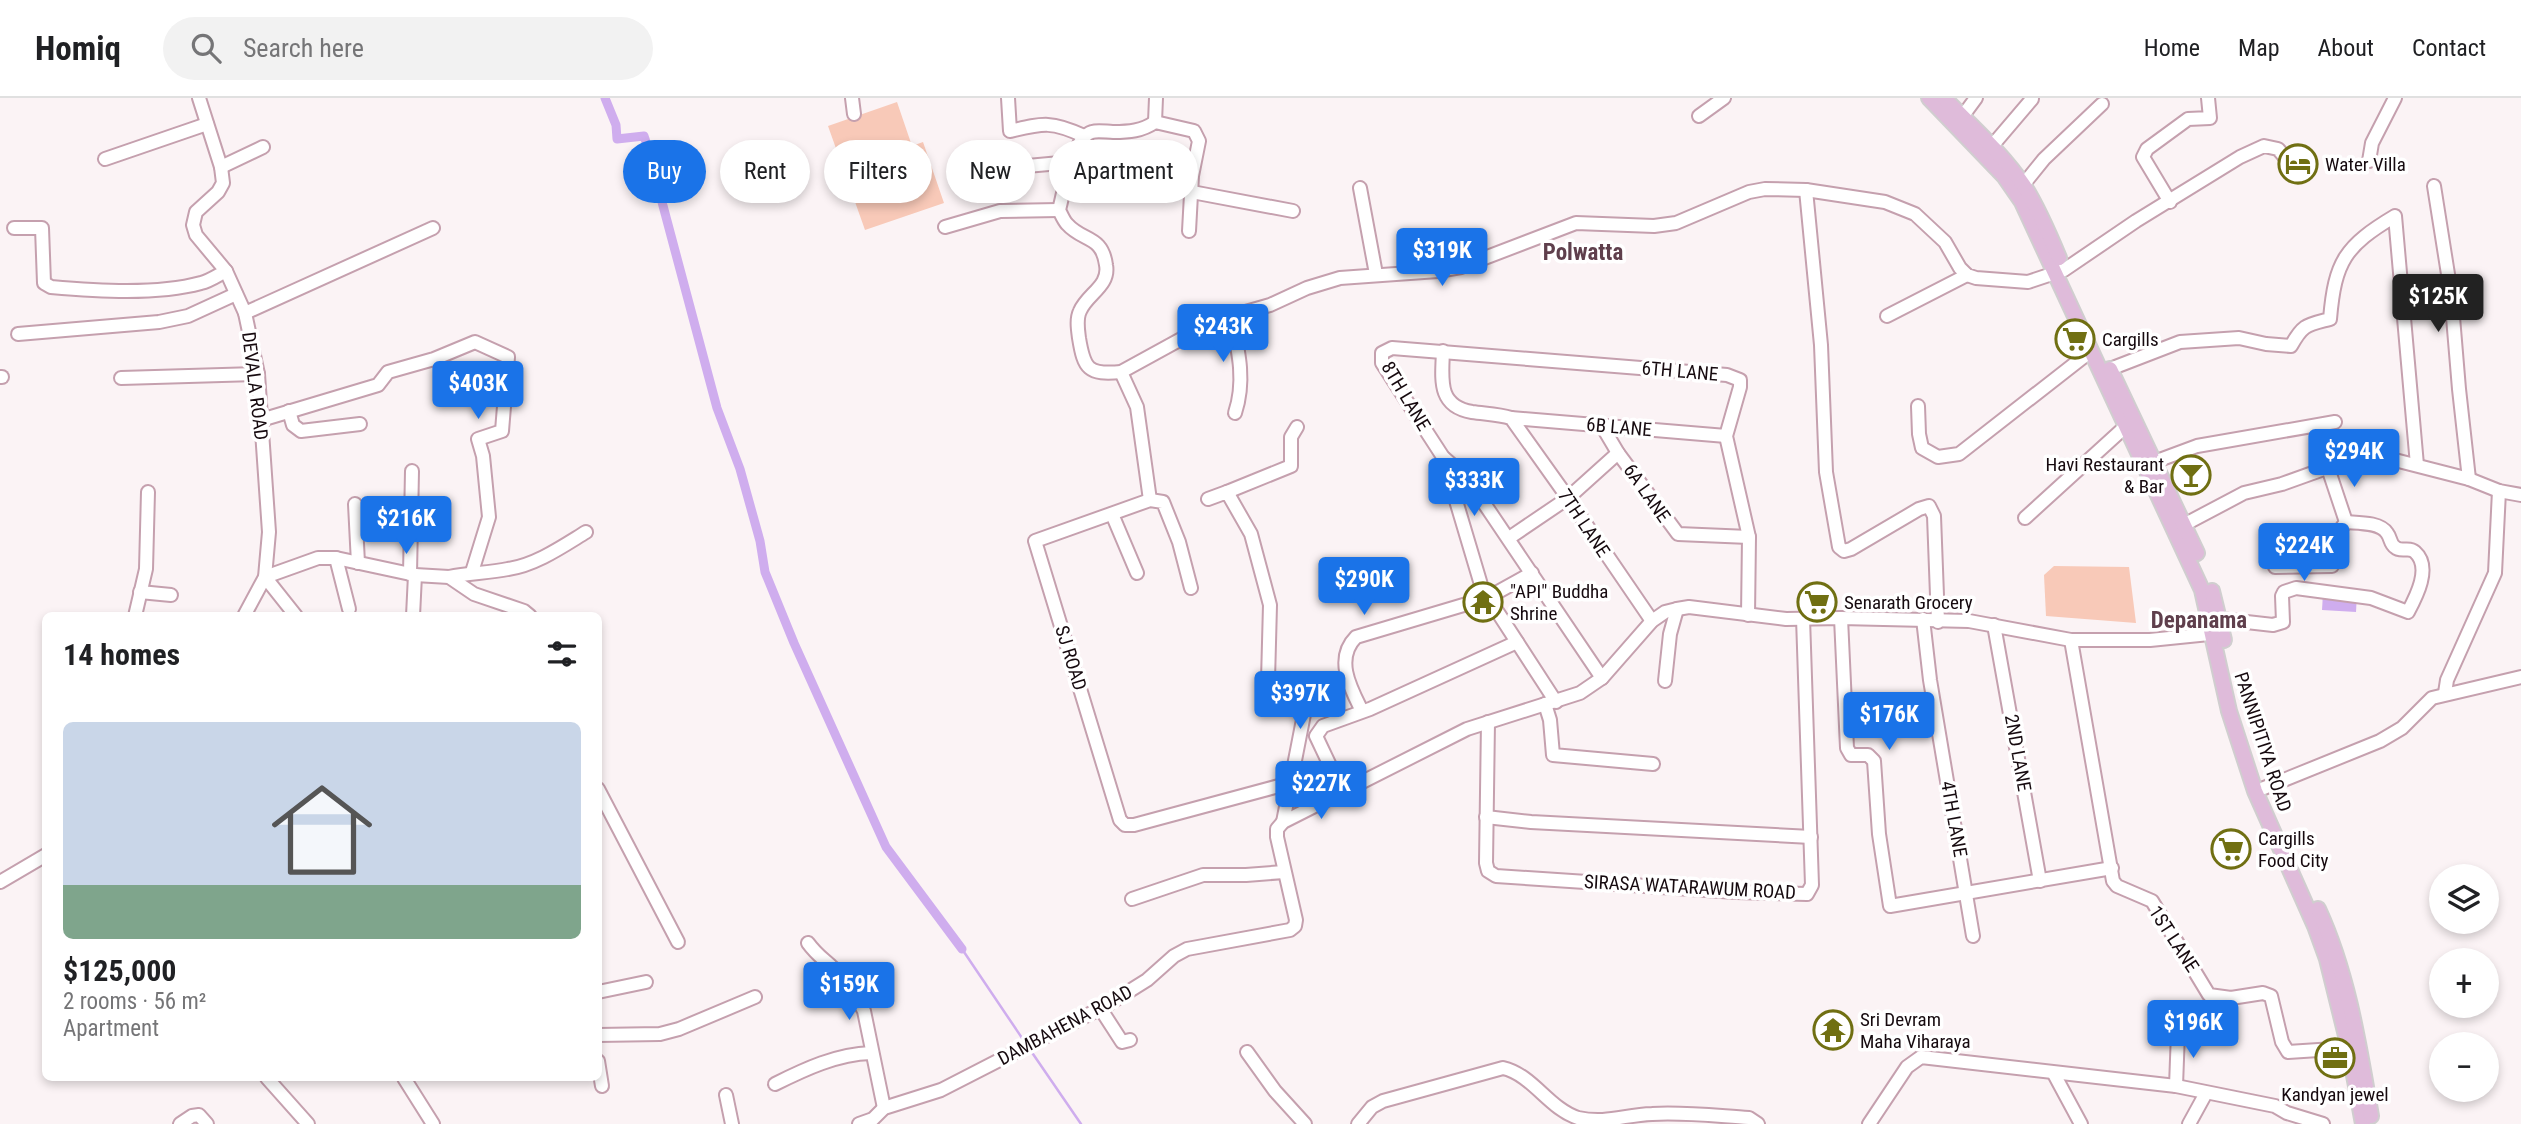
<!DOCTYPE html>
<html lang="en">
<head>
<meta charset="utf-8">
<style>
	body { margin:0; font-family:"Roboto Condensed",sans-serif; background:#f2f2f2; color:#202124; height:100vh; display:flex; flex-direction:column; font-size:26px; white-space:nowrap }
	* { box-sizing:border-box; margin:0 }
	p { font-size:23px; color:#757577 }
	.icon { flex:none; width:38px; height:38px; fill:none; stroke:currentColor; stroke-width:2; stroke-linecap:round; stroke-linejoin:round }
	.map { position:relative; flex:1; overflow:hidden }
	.panel { position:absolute; left:42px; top:514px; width:560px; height:469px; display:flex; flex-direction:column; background:#fff; border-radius:10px; box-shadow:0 4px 10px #0003 }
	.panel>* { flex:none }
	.guide { position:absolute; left:623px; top:42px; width:665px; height:63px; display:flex; gap:14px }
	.buttons { position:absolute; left:2429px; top:766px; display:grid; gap:14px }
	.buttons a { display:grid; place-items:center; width:70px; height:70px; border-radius:50%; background:#fff; box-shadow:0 4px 10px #0003; font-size:35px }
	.price { position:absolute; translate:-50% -60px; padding:0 16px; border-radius:7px; background:#1a73e8; color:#fff; font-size:23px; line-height:46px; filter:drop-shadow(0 2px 4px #0008) }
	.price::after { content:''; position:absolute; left:50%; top:42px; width:21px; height:16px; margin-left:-10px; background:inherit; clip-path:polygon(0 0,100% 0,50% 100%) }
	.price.selected { background:#222; color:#fff }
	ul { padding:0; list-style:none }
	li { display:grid; align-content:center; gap:14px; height:371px; padding:0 21px }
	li+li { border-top:2px solid #e0e0e0 }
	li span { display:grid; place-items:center; height:217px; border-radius:10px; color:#555 }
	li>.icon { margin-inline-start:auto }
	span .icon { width:126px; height:126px; fill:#fffc; stroke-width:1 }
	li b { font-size:30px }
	h2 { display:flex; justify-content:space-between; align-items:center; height:84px; padding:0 21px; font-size:30px }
	.pill { padding:0 24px; border-radius:32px; background:#fff; box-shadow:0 4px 10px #0003; font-size:24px; line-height:63px }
	.pill.selected { background:#1a73e8; color:#fff }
	header { display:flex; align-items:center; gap:42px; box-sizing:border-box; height:98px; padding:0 35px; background:#fff; border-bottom:2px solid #e0e0e0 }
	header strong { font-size:33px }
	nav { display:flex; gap:38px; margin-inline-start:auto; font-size:24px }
	.search { width:490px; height:63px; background:#f2f2f2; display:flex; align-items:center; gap:18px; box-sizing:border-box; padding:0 24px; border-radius:38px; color:#757577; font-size:26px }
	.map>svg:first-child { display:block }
	.green { fill:#f8c9b8 }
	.water { fill:#cfadee }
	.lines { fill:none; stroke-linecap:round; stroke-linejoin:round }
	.stream { stroke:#cfadee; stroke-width:2.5 }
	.canal { stroke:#cfadee; stroke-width:9 }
	.minor-casing { stroke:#c5a0ae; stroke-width:16 }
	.major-casing { stroke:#d0cecf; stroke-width:18 }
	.minor { stroke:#fff; stroke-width:12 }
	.major { stroke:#dfbbda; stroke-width:14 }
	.labels { text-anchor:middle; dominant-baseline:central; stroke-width:7; stroke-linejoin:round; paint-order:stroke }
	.poi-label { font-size:19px; fill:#160a0f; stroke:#fff; text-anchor:start }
	.street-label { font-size:19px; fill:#160a0f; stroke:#fff }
	.quarter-label { font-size:23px; font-weight:bold; fill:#5f3f4c; stroke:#fff }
</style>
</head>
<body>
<header>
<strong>Homiq</strong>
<div class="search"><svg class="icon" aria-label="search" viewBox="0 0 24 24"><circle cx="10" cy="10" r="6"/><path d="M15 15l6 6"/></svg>Search here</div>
<nav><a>Home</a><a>Map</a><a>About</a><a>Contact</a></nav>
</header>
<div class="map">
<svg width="2521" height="1026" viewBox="0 0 2521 1026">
	<rect width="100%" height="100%" fill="#fbf3f5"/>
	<g class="green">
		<polygon points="897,4 912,48 923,44 944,105 865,132 828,28"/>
		<polygon points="2054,468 2129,469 2136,525 2046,518 2044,477"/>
	</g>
	<polygon class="water" points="2323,495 2357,496 2356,514 2322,512"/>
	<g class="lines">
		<g class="stream">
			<polyline points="962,851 1024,943"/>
			<polyline points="1033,956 1081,1026"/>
		</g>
		<polyline class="canal" points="605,0 616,27 617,41 644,38 646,44 717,310 740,371 760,443 765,474 794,545 886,749 962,851"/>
		<g class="minor-casing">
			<g id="minor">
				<polyline points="199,0 221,69 223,85 218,94 196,114 193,127 196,137 226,173 245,215 258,276 269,434 265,479 244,518"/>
				<polyline points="852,0 854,16"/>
				<path d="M1008,0L1010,33C1044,25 1052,23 1084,38"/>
				<polyline points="1699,18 1724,0"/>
				<polyline points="1962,19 1976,0"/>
				<polyline points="1155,24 1156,0"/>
				<polyline points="1992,48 2032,1"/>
				<polyline points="105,61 207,26"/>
				<polyline points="2369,63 2372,45 2395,0"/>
				<polyline points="221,69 263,49"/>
				<polyline points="972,73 1071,64"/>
				<polyline points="2023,87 2044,61 2102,6"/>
				<polyline points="2434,88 2451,195 2459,291 2469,381"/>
				<polyline points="1360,90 1376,176"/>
				<polyline points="1806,92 1821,247 1826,374 1839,449 1844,453 1851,451 1919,411 1929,408 1934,418 1938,524"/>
				<polyline points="1192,94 1293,113"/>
				<polyline points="2170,104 2143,59 2147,51 2188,21 2210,20 2208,0"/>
				<polyline points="945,129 1000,113 1059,112"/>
				<path d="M14,130H42L44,185L51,189C97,193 157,197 201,185C210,183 218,177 226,173"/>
				<path d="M1189,133L1192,78L1199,43L1194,33L1155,24C1142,33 1129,34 1113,34C1107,34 1098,32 1092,34C1072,40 1064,94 1059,112C1061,116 1064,123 1067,126C1083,144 1102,137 1106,167C1110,188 1087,196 1080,213C1076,221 1078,232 1079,240C1084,271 1088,277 1121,274L1214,223L1270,207L1307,190L1340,180L1438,173L1461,169L1576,125L1654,128L1676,125L1749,94L1765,91L1806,92L1885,104L1915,116L1945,144L1960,170L1967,177L1976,180L2028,184L2064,172L2136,123L2240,59L2264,48L2278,51L2290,65"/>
				<polyline points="245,215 433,130"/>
				<path d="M1231,218C1238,251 1246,282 1235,315"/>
				<polyline points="1887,218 1967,177"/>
				<polyline points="18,236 159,224 188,218 236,196"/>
				<path d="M1443,253C1442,281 1437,308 1472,314C1486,316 1498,316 1511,320L1568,400L1652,523"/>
				<path d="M2110,271L2180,244L2239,240L2266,246L2291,248C2303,226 2307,227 2330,221C2335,163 2345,148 2395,118L2417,367"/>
				<polyline points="1121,274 1137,309 1150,402"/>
				<polyline points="0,279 2,279"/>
				<polyline points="121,280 258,276"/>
				<polyline points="1918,308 1919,336 1922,350 1938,359 1959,356 2091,253"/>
				<polyline points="289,313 293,327 301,333 360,326"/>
				<polyline points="1511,320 1726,338"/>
				<polyline points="261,322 378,287 388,274 434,261 475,244 508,259 502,333 478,341 483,358 489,419 472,474"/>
				<polyline points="1602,328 1618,355 1678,436 1749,439"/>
				<polyline points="1443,359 1482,490 1556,604"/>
				<polyline points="2154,364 2197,348 2335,324"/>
				<polyline points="2328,370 2346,424"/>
				<polyline points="1227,394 1291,368 1291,339 1297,329"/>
				<polyline points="1208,401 1227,394 1251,436 1270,507 1268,582 1296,588 1304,592 1307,601 1283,724"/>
				<polyline points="355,406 358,465"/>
				<polyline points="1112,416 1137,475"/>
				<polyline points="2025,420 2125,329"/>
				<polyline points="2176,431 2244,395 2282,386 2360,358 2387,360 2469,381 2499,393 2521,397"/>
				<polyline points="1509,440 1568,400 1618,355"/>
				<polyline points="336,460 349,511"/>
				<polyline points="2275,469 2332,468 2334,440 2346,424"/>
				<polyline points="410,476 412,373"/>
				<path d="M449,479C469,475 488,475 508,471C536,467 563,448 586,434"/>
				<polyline points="1191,490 1179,444 1163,404 1150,402 1035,443 1120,722 1125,727 1134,727 1290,685"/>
				<polyline points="140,494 171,497"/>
				<polyline points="135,518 146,471 148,394"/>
				<polyline points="296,518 265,479 318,460 336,460 415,477 449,479 474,496 524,513 530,518"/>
				<polyline points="413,518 415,477"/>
				<polyline points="1841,520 1847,650 1851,657 1868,657 1874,663 1879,736 1890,808 2112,770"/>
				<polyline points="1923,521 1930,582 1973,838"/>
				<path d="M2220,521L2273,527L2283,524L2282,498L2284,494L2296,490L2371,500L2408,514C2416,499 2432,469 2415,454C2409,448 2401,455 2395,449C2390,446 2391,440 2387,435C2380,424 2358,425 2346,424"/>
				<polyline points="1994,527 2040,783"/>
				<polyline points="2071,542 2113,783 2117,788 2152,803 2209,897 2231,900 2263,895 2271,898 2282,944 2288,954 2349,950"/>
				<polyline points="1602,580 1467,380 1443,359 1382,265 1382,255 1392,250 1727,277 1740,282 1740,289 1726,338 1749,439 1748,517"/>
				<polyline points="1665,583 1670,536 1677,511"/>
				<polyline points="2445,595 2447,582 2495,475 2499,393"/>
				<polyline points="1545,606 1550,622 1553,657 1653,666"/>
				<path d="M1362,613C1351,591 1334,561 1356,539L1487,500L1532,475"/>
				<polyline points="1488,624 1486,765 1488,773 1496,778 1736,794 1807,796 1812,787 1803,520"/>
				<polyline points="2264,690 2380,643 2402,630 2432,600 2521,579"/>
				<polyline points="598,691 678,844"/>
				<polyline points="1342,693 1316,638 1323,628 1370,611 1517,544"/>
				<polyline points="1486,719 1531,724 1811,739"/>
				<polyline points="0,784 46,757"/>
				<polyline points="1132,801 1203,777 1246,777 1284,774"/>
				<path d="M808,845C816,856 821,859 831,868C845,880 856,898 864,913L884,1010"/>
				<polyline points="598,894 646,884"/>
				<polyline points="1100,910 1122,944 1130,942"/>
				<polyline points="598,937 660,936 679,931 755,899"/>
				<polyline points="1247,954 1275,993 1305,1026"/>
				<polyline points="598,963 602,988"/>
				<polyline points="2054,976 2081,1026"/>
				<polyline points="267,980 308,1026"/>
				<polyline points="404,980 433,1026"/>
				<path d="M775,986C805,971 837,956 871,955"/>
				<polyline points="2176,988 2178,934"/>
				<polyline points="726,997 732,1026"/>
				<polyline points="180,1026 192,1018 199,1017 207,1026"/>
				<polyline points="859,1026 873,1021 884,1010 941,992 1107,907 1147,882 1174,858 1187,851 1290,832 1295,828 1296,822 1277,739 1277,731 1283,724 1467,631 1580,595 1602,580 1652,523 1665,514 1677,511 1689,509 1786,521 1841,520 1969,523 2071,542 2150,542 2219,535"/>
				<path d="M1358,1026L1372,1009L1383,1003L1503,970C1533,977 1548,1010 1578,1020C1607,1026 1624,1017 1652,1016C1684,1014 1717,1018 1749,1020L1758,1026"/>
				<polyline points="1869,1026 1907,969 1921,959 2176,988 2275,1008 2287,1015 2323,1026"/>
				<polyline points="2189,1026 2206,995"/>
			</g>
		</g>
		<g class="major-casing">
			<g id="major">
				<polyline points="1929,0 2004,78 2022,104 2202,492 2229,613 2255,693 2315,828 2327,861 2349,950 2363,1026"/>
				<path d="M1944,0C1971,28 2002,55 2024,88C2038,110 2049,136 2059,160"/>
				<polyline points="2110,271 2197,455"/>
				<polyline points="2212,493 2224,542"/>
				<path d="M2318,811C2348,876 2359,948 2371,1018"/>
			</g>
		</g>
		<use href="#minor" class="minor"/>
		<use href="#major" class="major"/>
	</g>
	<defs>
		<g id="hotel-ring" transform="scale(2.0125)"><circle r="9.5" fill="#fff" stroke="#706f12" stroke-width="1.5"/><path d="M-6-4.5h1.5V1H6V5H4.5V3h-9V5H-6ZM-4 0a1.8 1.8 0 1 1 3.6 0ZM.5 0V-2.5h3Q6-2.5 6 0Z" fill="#706f12"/></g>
		<g id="supermarket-ring" transform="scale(2.0125)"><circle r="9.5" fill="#fff" stroke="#706f12" stroke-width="1.5"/><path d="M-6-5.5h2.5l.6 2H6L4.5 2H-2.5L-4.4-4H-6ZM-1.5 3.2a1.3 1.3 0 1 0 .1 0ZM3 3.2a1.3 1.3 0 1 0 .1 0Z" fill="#706f12"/></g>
		<g id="bar-ring" transform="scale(2.0125)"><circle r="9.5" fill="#fff" stroke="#706f12" stroke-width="1.5"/><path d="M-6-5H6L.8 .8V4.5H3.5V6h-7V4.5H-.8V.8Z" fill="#706f12"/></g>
		<g id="temple-ring" transform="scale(2.0125)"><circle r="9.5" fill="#fff" stroke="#706f12" stroke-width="1.5"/><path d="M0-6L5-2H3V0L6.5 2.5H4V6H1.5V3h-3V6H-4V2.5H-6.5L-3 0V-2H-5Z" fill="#706f12"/></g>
		<g id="office-ring" transform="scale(2.0125)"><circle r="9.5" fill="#fff" stroke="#706f12" stroke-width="1.5"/><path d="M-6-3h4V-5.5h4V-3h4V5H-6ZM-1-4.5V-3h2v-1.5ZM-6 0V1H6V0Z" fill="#706f12"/></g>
	</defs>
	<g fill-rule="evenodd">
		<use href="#hotel-ring" x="2298" y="66"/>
		<use href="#supermarket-ring" x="2075" y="241"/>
		<use href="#bar-ring" x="2191" y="377"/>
		<use href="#temple-ring" x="1483" y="504"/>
		<use href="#supermarket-ring" x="1817" y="504"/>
		<use href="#supermarket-ring" x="2231" y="751"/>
		<use href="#temple-ring" x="1833" y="932"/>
		<use href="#office-ring" x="2335" y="960"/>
	</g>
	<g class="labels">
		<g class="poi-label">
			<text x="2325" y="66">Water Villa</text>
			<text x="2102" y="241">Cargills</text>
			<text x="2164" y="366" text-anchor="end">Havi Restaurant<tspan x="2164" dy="22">&amp; Bar</tspan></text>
			<text x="1510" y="493">"API" Buddha<tspan x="1510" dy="22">Shrine</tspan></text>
			<text x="1844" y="504">Senarath Grocery</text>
			<text x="2258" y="740">Cargills<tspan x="2258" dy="22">Food City</tspan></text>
			<text x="1860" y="921">Sri Devram<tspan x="1860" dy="22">Maha Viharaya</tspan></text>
			<text x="2335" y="996" text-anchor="middle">Kandyan jewel</text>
		</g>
		<g class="street-label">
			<text transform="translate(1680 273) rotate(5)">6TH LANE</text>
			<text transform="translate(255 288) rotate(83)">DEVALA ROAD</text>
			<text transform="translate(1406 298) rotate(59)">8TH LANE</text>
			<text transform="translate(1619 329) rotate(5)">6B LANE</text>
			<text transform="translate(1647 395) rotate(55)">6A LANE</text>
			<text transform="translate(1584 425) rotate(56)">7TH LANE</text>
			<text transform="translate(1071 560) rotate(73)">SJ ROAD</text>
			<text transform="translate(2263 644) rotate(72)">PANNIPITIYA ROAD</text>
			<text transform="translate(2018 655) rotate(80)">2ND LANE</text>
			<text transform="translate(1954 721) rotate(80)">4TH LANE</text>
			<text transform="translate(1690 789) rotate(3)">SIRASA WATARAWUM ROAD</text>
			<text transform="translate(2174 841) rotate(57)">1ST LANE</text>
			<text transform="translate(1065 927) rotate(-28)">DAMBAHENA ROAD</text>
		</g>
		<g class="quarter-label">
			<text x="1583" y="154">Polwatta</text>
			<text x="2199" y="522">Depanama</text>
		</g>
	</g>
</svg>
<div class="buttons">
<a><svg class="icon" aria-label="layers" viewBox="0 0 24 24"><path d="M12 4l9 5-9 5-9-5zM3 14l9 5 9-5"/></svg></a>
<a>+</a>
<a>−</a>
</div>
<b class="price" style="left:1442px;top:190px">$319K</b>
<b class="price selected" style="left:2438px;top:236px">$125K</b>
<b class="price" style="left:1223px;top:266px">$243K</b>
<b class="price" style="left:478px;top:323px">$403K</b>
<b class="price" style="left:2354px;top:391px">$294K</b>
<b class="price" style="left:1474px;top:420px">$333K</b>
<b class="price" style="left:406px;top:458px">$216K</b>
<b class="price" style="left:2304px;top:485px">$224K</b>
<b class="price" style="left:1364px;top:519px">$290K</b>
<b class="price" style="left:1300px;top:633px">$397K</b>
<b class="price" style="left:1889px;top:654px">$176K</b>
<b class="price" style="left:1321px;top:723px">$227K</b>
<b class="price" style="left:849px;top:924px">$159K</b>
<b class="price" style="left:2193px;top:962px">$196K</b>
<div class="guide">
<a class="pill selected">Buy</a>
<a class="pill">Rent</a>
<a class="pill">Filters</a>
<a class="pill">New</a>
<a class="pill">Apartment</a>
</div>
<section class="panel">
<h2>14 homes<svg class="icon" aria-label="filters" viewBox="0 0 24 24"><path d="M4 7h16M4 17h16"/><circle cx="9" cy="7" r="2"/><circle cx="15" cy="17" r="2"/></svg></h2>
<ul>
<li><span style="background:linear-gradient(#c9d6e8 75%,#7fa58c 0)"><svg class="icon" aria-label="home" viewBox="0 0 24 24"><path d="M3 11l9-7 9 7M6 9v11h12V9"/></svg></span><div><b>$125,000</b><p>2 rooms · 56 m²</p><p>Apartment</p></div></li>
</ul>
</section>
</div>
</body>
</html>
